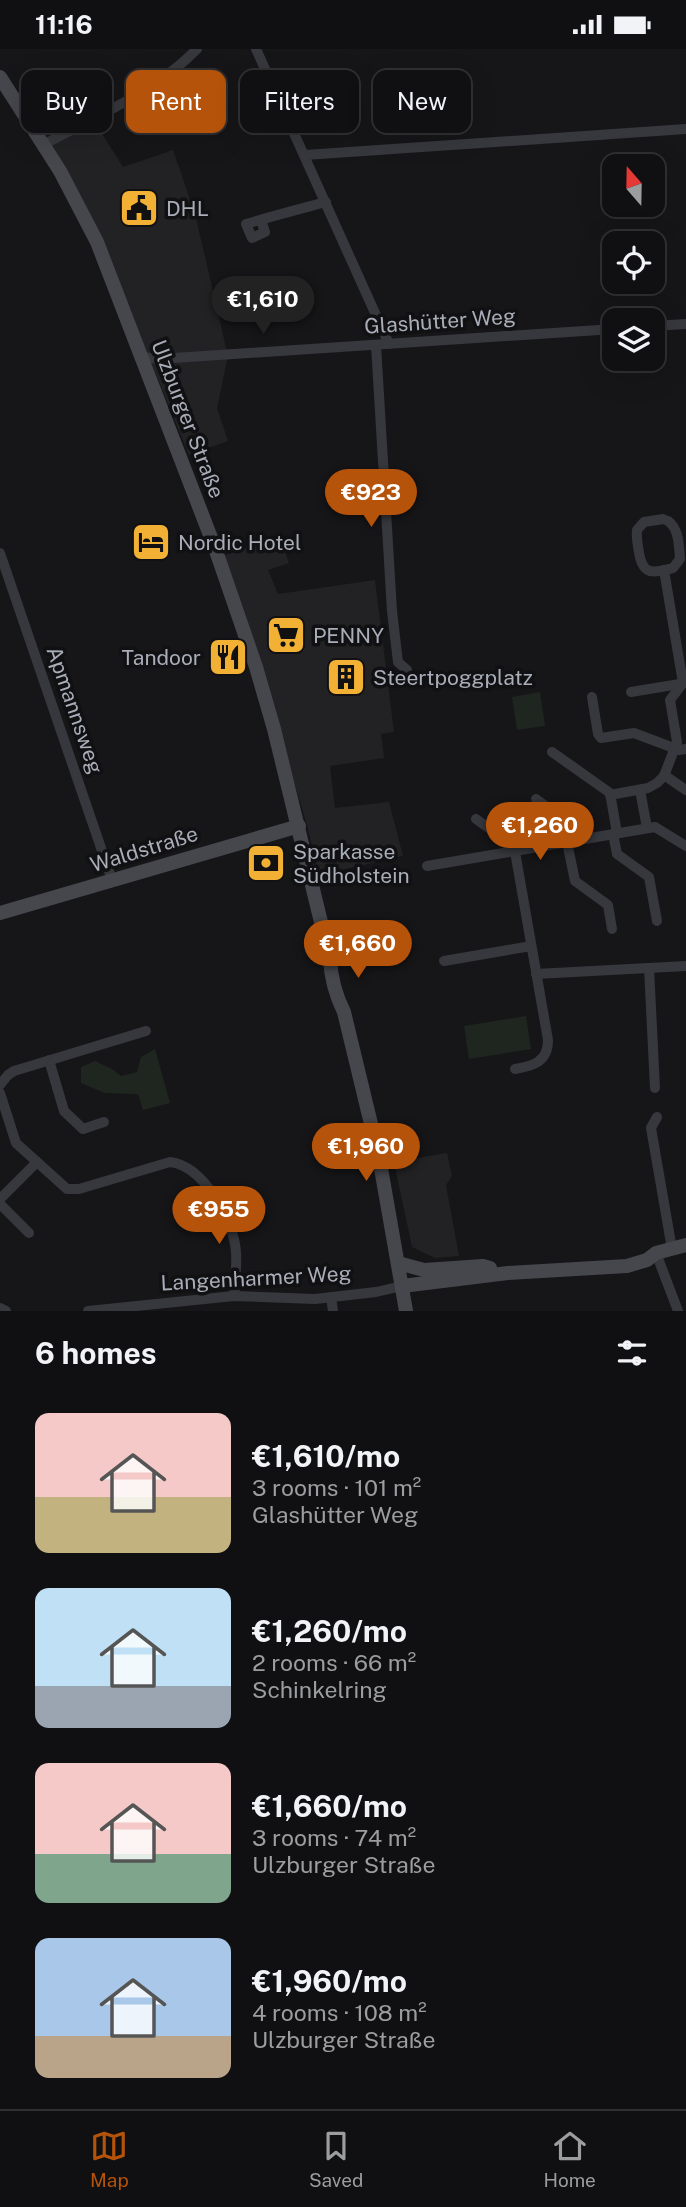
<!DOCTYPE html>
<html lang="en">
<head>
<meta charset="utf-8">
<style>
	body { margin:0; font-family:"Public Sans",sans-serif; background:#1e1e20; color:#f1f3f6; height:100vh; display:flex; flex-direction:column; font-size:26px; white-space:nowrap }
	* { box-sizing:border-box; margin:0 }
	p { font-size:23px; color:#9c9d9f }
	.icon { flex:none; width:38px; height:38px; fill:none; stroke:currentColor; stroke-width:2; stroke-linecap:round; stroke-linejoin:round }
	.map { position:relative; height:1262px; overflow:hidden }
	.panel { display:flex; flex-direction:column; background:#101012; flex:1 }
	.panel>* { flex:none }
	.top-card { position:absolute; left:21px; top:21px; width:644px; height:63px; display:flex; gap:14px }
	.needle { width:46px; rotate:340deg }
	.tools { position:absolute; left:602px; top:105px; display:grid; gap:14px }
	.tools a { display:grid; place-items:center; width:63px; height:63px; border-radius:14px; background:#101012; box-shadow:0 7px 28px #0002,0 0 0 2px #303032; font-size:35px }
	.price { position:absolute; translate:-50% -60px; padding:0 16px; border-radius:24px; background:#b45309; color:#fff; font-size:23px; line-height:46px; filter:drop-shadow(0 2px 4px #0008) }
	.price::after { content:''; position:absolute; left:50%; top:42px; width:21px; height:16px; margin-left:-10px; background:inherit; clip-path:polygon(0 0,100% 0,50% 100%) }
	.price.active { background:#222; color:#fff }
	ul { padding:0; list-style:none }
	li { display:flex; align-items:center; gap:21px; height:175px; padding:0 35px }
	li span { display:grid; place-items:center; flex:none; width:196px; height:140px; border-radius:14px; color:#555 }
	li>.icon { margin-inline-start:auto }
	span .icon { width:84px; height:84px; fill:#fffc; stroke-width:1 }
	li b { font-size:30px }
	h2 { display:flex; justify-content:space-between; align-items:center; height:84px; padding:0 35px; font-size:30px }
	.pill { padding:0 24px; border-radius:14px; background:#101012; box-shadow:0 7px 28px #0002,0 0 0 2px #303032; font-size:24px; line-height:63px }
	.pill.active { background:#b45309; color:#fff }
	.status { display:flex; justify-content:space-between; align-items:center; height:49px; padding:0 35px; background:#101012; direction:ltr }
	.status svg { height:19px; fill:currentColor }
	.dock { display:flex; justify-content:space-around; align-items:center; height:98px; border-top:2px solid #303032; background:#101012; font-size:19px; color:#9c9d9f }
	.dock a { display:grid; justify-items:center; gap:4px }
	.dock .active { color:#b45309 }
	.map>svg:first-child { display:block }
	.built { fill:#222225 }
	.green { fill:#1e261f }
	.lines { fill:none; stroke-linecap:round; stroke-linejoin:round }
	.street { stroke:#37383d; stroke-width:10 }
	.secondary { stroke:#45474d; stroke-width:14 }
	.labels { text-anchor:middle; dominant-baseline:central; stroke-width:7; stroke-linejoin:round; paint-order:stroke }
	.poi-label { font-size:21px; fill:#a8adb8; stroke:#111113; text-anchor:start }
	.street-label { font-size:21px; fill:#a8adb8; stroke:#111113 }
</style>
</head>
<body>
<div class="status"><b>11:16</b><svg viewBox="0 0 49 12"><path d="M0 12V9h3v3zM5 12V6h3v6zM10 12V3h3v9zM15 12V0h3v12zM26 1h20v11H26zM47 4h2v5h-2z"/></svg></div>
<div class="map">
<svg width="686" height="1262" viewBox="0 0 686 1262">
	<rect width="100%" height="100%" fill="#161618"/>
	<g class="built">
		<polygon points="94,72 123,118 173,101 195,165 228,307 217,359 228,392 189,406 146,301 48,98"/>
		<polygon points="279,487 289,514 268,521 278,545 375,531 394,683 381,685 384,709 330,717 335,759 389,753 403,807 319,826 307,776 280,687 217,509"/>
		<polygon points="447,1104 452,1127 446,1136 459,1207 435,1209 412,1198 394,1113"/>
	</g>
	<g class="green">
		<polygon points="540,643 545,677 517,681 512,648"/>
		<polygon points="526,967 531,1000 469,1010 464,977"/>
		<polygon points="155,1000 170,1054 143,1061 138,1045 105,1044 81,1034 81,1018 95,1012 112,1020 121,1027 137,1023 141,1008"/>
	</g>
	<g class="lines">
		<g class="street">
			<polyline points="256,0 389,295"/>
			<path d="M43,96C96,67 154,44 197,0"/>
			<polyline points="305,106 686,80"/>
			<path d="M261,171L265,183L252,189L246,175C273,167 300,160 326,153"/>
			<polyline points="653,277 686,275"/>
			<polyline points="376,296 392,562 398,613 407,621"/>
			<polyline points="142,308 159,310 614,280"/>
			<path d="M663,470C679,474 679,496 680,510L673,519C653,524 643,527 639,504C638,496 636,489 637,481L644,473Z"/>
			<polyline points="0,504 112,831"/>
			<polyline points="664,521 683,634"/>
			<polyline points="631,643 686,634"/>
			<polyline points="592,648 598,685 601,689 634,684 679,701 686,700"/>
			<polyline points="552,703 610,744 617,784"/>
			<polyline points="664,726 686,741"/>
			<polyline points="640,741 647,779"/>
			<polyline points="610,746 648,739 657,734 664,727 677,693 670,651 683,634"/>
			<polyline points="536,750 559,767 564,793"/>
			<path d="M476,770L514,797L548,991C548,1013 533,1017 515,1020"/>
			<polyline points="613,785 617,805 649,828 657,872"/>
			<polyline points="567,793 575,832 608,856 612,880"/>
			<polyline points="427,817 655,778 686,797"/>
			<polyline points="444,912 531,897"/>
			<polyline points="649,919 655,1039"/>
			<polyline points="536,925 686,917"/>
			<polyline points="49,1011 64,1062 83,1080 104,1073"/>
			<polyline points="0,1036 8,1026 14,1022 146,982"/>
			<path d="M0,1044L16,1094L67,1140H79L170,1113C204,1117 234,1172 236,1203C237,1217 235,1233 234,1247"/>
			<polyline points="657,1068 651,1079 672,1200"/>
			<polyline points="0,1150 37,1113"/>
			<polyline points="0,1155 29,1184"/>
			<polyline points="656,1204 678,1262"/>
			<polyline points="331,1248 333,1262"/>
			<polyline points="0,1259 6,1262"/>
			<polyline points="88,1262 234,1247 315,1250 376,1243 402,1237"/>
		</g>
		<g class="secondary">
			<path d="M0,28L60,122L97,193L215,499L256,618L274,680L330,910C331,930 335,945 344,963L379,1108L406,1262"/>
			<polyline points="0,864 299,777"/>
			<polyline points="398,1214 424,1221 483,1217 490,1219"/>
			<polyline points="402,1237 508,1224 627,1217 647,1211 656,1204 686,1196"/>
		</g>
	</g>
	<defs>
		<g id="civic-square" transform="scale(2.0125)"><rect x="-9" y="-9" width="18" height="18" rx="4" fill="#f2b134" stroke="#111113"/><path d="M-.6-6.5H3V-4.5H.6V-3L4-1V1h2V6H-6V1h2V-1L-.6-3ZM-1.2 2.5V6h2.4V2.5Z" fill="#111"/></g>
		<g id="hotel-square" transform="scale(2.0125)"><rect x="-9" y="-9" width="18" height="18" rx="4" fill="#f2b134" stroke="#111113"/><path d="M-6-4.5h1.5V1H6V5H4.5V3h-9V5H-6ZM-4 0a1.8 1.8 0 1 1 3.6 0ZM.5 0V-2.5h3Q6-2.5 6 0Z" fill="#111"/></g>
		<g id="supermarket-square" transform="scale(2.0125)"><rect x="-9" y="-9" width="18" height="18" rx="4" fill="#f2b134" stroke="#111113"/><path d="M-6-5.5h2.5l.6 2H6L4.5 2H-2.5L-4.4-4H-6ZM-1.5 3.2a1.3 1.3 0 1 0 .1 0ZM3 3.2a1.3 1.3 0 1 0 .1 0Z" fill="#111"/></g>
		<g id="restaurant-square" transform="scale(2.0125)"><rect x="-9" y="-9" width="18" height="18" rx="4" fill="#f2b134" stroke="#111113"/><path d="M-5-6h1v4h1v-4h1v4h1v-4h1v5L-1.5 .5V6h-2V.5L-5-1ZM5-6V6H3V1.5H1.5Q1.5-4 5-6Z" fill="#111"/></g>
		<g id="building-square" transform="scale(2.0125)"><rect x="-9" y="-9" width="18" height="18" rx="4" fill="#f2b134" stroke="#111113"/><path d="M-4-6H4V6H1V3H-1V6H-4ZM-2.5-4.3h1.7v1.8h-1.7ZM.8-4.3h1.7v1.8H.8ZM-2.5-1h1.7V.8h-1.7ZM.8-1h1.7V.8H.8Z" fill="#111"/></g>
		<g id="bank-square" transform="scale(2.0125)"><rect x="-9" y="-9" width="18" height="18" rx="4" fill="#f2b134" stroke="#111113"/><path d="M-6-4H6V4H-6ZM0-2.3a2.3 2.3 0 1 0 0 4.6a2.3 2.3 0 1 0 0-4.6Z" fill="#111"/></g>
	</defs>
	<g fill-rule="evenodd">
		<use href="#civic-square" x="139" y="159"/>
		<use href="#hotel-square" x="151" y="493"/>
		<use href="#supermarket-square" x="286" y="586"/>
		<use href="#restaurant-square" x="228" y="608"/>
		<use href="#building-square" x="346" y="628"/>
		<use href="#bank-square" x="266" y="814"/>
	</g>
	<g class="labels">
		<g class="poi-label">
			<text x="166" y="159">DHL</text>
			<text x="178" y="493">Nordic Hotel</text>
			<text x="313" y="586">PENNY</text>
			<text x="201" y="608" text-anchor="end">Tandoor</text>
			<text x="373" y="628">Steertpoggplatz</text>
			<text x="293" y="802">Sparkasse<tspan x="293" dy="24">Südholstein</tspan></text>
		</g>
		<g class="street-label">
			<text transform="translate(440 272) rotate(-4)">Glashütter Weg</text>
			<text transform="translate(188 370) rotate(69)">Ulzburger Straße</text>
			<text transform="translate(75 661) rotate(71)">Apmannsweg</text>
			<text transform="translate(144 800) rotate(-17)">Waldstraße</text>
			<text transform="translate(256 1229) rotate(-3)">Langenharmer Weg</text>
		</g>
	</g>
</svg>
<div class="tools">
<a><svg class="needle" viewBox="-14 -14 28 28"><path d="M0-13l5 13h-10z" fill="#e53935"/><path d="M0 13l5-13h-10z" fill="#9c9d9f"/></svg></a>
<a><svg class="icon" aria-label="locate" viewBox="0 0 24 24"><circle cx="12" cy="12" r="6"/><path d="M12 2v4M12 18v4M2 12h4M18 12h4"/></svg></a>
<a><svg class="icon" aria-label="layers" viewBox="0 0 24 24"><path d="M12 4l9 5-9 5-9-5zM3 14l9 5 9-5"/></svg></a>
</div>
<b class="price active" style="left:263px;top:287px">€1,610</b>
<b class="price" style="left:371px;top:480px">€923</b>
<b class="price" style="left:540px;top:813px">€1,260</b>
<b class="price" style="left:358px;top:931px">€1,660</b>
<b class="price" style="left:366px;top:1134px">€1,960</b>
<b class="price" style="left:219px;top:1197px">€955</b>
<div class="top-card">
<a class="pill">Buy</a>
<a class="pill active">Rent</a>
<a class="pill">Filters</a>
<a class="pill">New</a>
</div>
</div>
<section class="panel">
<h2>6 homes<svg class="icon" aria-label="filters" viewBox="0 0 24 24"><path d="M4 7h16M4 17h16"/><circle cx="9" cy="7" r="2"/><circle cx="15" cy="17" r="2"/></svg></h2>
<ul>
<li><span style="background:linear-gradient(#f6c9c9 60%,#c2b280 0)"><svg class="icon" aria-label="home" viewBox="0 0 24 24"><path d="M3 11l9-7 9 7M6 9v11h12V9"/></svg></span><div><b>€1,610/mo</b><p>3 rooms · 101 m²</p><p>Glashütter Weg</p></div></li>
<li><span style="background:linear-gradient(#bfe0f5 70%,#9aa5b1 0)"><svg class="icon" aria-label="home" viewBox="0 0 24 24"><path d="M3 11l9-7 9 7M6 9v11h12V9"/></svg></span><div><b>€1,260/mo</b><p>2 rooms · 66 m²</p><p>Schinkelring</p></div></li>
<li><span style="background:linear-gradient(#f6c9c9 65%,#7fa58c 0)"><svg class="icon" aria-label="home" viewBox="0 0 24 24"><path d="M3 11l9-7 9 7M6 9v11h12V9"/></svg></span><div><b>€1,660/mo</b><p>3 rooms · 74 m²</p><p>Ulzburger Straße</p></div></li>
<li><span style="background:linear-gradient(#a9c7e8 70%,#b9a48a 0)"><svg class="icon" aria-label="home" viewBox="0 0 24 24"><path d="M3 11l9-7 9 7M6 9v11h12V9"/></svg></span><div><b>€1,960/mo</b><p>4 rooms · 108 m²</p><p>Ulzburger Straße</p></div></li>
</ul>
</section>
<nav class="dock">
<a class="active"><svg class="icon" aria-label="map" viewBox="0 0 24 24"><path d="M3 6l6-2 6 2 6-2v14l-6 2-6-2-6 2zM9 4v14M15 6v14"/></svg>Map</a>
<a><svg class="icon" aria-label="saved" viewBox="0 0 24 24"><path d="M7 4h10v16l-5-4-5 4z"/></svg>Saved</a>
<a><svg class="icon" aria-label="home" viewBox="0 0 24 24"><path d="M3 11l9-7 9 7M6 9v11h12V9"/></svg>Home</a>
</nav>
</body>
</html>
